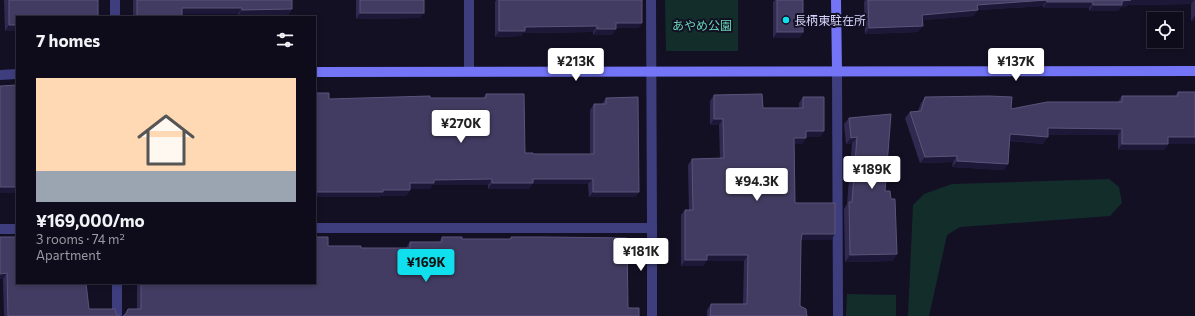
<!DOCTYPE html>
<html lang="en">
<head>
<meta charset="utf-8">
<style>
	body { margin:0; font-family:Commissioner,"Noto Sans JP",sans-serif; background:#171524; color:#f1f3f6; height:100vh; display:flex; flex-direction:column; font-size:15px; white-space:nowrap }
	* { box-sizing:border-box; margin:0 }
	p { font-size:13px; color:#9b9ba3 }
	.icon { flex:none; width:22px; height:22px; fill:none; stroke:currentColor; stroke-width:2; stroke-linecap:round; stroke-linejoin:round }
	.map { position:relative; flex:1; overflow:hidden }
	.sheet { position:absolute; left:16px; top:16px; width:300px; height:268px; display:flex; flex-direction:column; background:#0e0c1b; border-radius:0px; box-shadow:0 2px 6px #0003,0 0 0 1px #2e2c3a }
	.sheet>* { flex:none }
	.tools { position:absolute; left:1147px; top:12px; display:grid; gap:8px }
	.tools a { display:grid; place-items:center; width:36px; height:36px; border-radius:0px; background:#0e0c1b; box-shadow:0 2px 6px #0003,0 0 0 1px #2e2c3a; font-size:20px }
	.price { position:absolute; translate:-50% -34px; padding:0 9px; border-radius:4px; background:#fff; color:#222; font-size:13px; line-height:26px; filter:drop-shadow(0 1px 2px #0008) }
	.price::after { content:''; position:absolute; left:50%; top:24px; width:12px; height:9px; margin-left:-6px; background:inherit; clip-path:polygon(0 0,100% 0,50% 100%) }
	.price.current { background:#10dfed; color:#111 }
	ul { padding:0; list-style:none }
	li { display:grid; align-content:center; gap:8px; height:212px; padding:0 20px }
	li span { display:grid; place-items:center; height:124px; border-radius:0px; color:#555 }
	li>.icon { margin-inline-start:auto }
	span .icon { width:72px; height:72px; fill:#fffc; stroke-width:1 }
	li b { font-size:17px }
	h2 { display:flex; justify-content:space-between; align-items:center; height:48px; padding:0 20px; font-size:17px }
	.map>svg:first-child { display:block }
	.green { fill:#132d2b }
	.lines { fill:none; stroke-linecap:round; stroke-linejoin:round }
	.street { stroke:#3e3e7f; stroke-width:10 }
	.secondary { stroke:#7374f6; stroke-width:10 }
	.wall { fill:#312a50 }
	.shaded-wall { fill:#1d1837 }
	.building { fill:#433c62; stroke:#5a547a }
	.poi-dot { fill:#10dfed; stroke:#131024; stroke-width:1.5 }
	.labels { text-anchor:middle; dominant-baseline:central; stroke-width:4; stroke-linejoin:round; paint-order:stroke }
	.poi-label { font-size:12px; fill:#d8d5fc; stroke:#131024; text-anchor:start }
	.park-label { font-size:12px; fill:#66d8b7; stroke:#131024 }
</style>
</head>
<body>
<div class="map">
<svg width="1195" height="316" viewBox="0 0 1195 316">
	<rect width="100%" height="100%" fill="#131024"/>
	<g class="green">
		<polygon points="665,0 738,0 738,51 666,51"/>
		<polygon points="1109,179 1119,187 1122,203 1110,216 960,227 947,235 929,316 908,316 913,205 924,194 952,184"/>
		<polygon points="847,294 896,295 896,316 846,316"/>
	</g>
	<g class="lines">
		<g class="street">
			<polyline points="115,0 115,17"/>
			<polyline points="469,71 469,0"/>
			<polyline points="837,71 838,316"/>
			<polyline points="0,75 17,74"/>
			<polyline points="315,228 652,228 651,0"/>
			<polyline points="652,228 652,316"/>
			<polyline points="0,229 17,229"/>
			<polyline points="117,283 117,316"/>
		</g>
		<g class="secondary">
			<polyline points="836,0 837,71"/>
			<polyline points="315,72 1195,71"/>
		</g>
	</g>
	<g class="wall">
		<polygon points="4,0 98,0 17,31 5,31"/>
		<polygon points="133,0 292,0 292,9 288,15 238,16 238,14 182,14 182,17 133,17"/>
		<polygon points="356,0 424,0 420,18 356,19"/>
		<polygon points="496,0 642,0 642,23 638,28 616,28 612,35 593,35 593,32 523,33 521,36 495,37 495,2"/>
		<polygon points="775,0 803,0 803,32 799,38 773,38 773,2"/>
		<polygon points="865,0 1195,0 1195,20 1191,21 1191,4 1128,5 1127,6 1121,7 1118,11 1089,11 1089,8 1043,8 1043,6 978,10 973,16 922,20 918,32 865,34 864,2"/>
		<polygon points="1178,92 1195,144 1168,144 1164,150 1118,150 1118,135 1048,135 1043,144 1010,141 1004,170 952,167 953,162 920,163 905,118 910,112 918,111 921,103 925,97 1011,109 1118,102 1122,96 1175,96"/>
		<polygon points="486,94 525,153 533,154 590,154 590,110 594,104 602,104 606,98 639,192 635,197 589,197 588,184 532,184 529,189 488,189 488,185 432,185 430,189 410,189 410,190 406,196 380,196 379,197 315,197 329,99 483,98"/>
		<polygon points="714,95 763,108 799,108 799,103 803,97 824,131 820,137 806,137 802,144 794,144 795,203 831,240 801,240 800,306 807,316 707,316 707,310 711,304 743,304 744,261 706,261 703,266 681,266 681,215 685,210 689,210 688,165 692,159 720,159 719,125 710,125 710,101"/>
		<polygon points="849,118 885,191 891,199 897,254 892,261 845,262 844,209 847,204 852,143 846,144 844,124"/>
		<polygon points="0,237 89,309 116,314 120,316 4,316 3,279"/>
		<polygon points="442,237 462,239 510,239 511,237 628,308 123,316 128,309 137,309 137,283 315,283 328,246 361,248 406,248 410,242 439,242"/>
	</g>
	<g class="shaded-wall">
		<polygon points="1047,0 1043,6 978,10 973,16 918,21 922,15 977,5"/>
		<polygon points="1130,0 1194,0 1191,4 1128,5 1127,6 1121,7 1118,11 1089,11 1093,5"/>
		<polygon points="1047,2 1093,2 1089,8 1043,8"/>
		<polygon points="182,8 242,8 238,14 178,14"/>
		<polygon points="292,9 288,15 238,16 242,10"/>
		<polygon points="360,13 424,13 420,18 356,19"/>
		<polygon points="1195,15 1195,20 1191,21"/>
		<polygon points="616,23 642,23 638,28 612,28"/>
		<polygon points="9,25 17,25 17,31 5,31"/>
		<polygon points="597,26 593,32 523,33 521,36 495,37 499,31 525,27"/>
		<polygon points="923,26 918,32 865,34 869,28"/>
		<polygon points="597,29 616,29 612,35 593,35"/>
		<polygon points="777,32 803,32 799,38 773,38"/>
		<polygon points="714,119 723,119 719,125 710,125"/>
		<polygon points="1048,128 1122,129 1118,135 1044,135"/>
		<polygon points="806,131 824,131 820,137 802,137"/>
		<polygon points="1010,134 1048,137 1043,144 1005,140"/>
		<polygon points="857,137 852,143 846,144 851,138"/>
		<polygon points="1168,137 1195,137 1195,144 1164,144"/>
		<polygon points="794,138 806,138 802,144 790,144"/>
		<polygon points="1122,144 1168,144 1164,150 1118,150"/>
		<polygon points="957,156 953,162 920,163 925,157"/>
		<polygon points="957,161 1008,164 1004,170 952,167"/>
		<polygon points="492,179 488,185 432,185 430,189 406,189 410,183 434,180"/>
		<polygon points="533,179 593,179 588,184 532,184 529,189 488,189 492,183"/>
		<rect x="0" y="187" width="17" height="6"/>
		<polygon points="383,190 410,190 406,196 380,196 379,197 315,197 315,192"/>
		<polygon points="593,192 639,192 635,197 589,197"/>
		<polygon points="802,234 835,234 831,240 798,240"/>
		<polygon points="897,254 892,261 845,262 850,255"/>
		<polygon points="707,255 748,255 744,261 706,261 703,266 681,266 685,260"/>
		<polygon points="7,273 3,279 0,279 0,274"/>
	</g>
	<g class="building">
		<polygon points="9,0 98,0 98,17 17,17 17,25 9,25"/>
		<polygon points="137,0 292,0 292,9 242,10 242,8 182,8 182,17 137,17"/>
		<rect x="360" y="0" width="64" height="13"/>
		<polygon points="499,0 642,0 642,23 616,23 616,29 597,29 597,26 525,27 525,31 499,31"/>
		<rect x="777" y="0" width="26" height="32"/>
		<polygon points="868,0 1131,0 1122,1 1122,5 1093,5 1093,2 1047,2 1047,0 977,5 978,10 922,15 923,26 869,28"/>
		<polygon points="17,85 17,187 0,187 0,86"/>
		<polygon points="1178,92 1195,92 1195,137 1168,137 1168,144 1122,144 1122,129 1048,128 1048,137 1010,134 1008,164 957,161 957,156 925,157 910,112 921,111 925,97 989,96 1012,97 1011,109 1047,102 1122,102 1122,96 1178,96"/>
		<polygon points="315,93 329,93 329,99 430,96 430,98 486,98 486,94 524,94 525,153 533,153 533,154 594,154 594,104 606,104 606,98 638,97 639,192 593,192 593,179 533,179 533,183 492,183 492,179 434,180 434,183 410,183 410,190 383,190 383,192 315,192"/>
		<polygon points="762,94 763,108 803,108 803,97 824,97 824,131 806,131 806,138 794,138 795,203 835,203 835,234 802,234 801,241 800,306 806,309 807,316 710,316 711,304 747,304 748,255 707,255 707,260 685,260 685,210 693,210 692,159 724,158 723,119 714,119 714,95"/>
		<polygon points="891,114 885,191 890,191 891,199 895,199 897,254 850,255 849,202 852,202 857,137 851,138 849,118"/>
		<polygon points="0,237 17,237 17,283 86,283 89,309 115,309 116,314 120,316 8,316 7,273 0,274"/>
		<polygon points="315,237 328,237 328,246 361,246 361,248 410,248 410,242 442,242 442,237 462,237 462,239 511,239 511,237 544,237 627,238 628,308 639,308 639,316 123,316 126,314 128,309 141,309 141,283 315,283"/>
	</g>
	<circle class="poi-dot" cx="786" cy="20" r="4"/>
	<g class="labels">
		<g class="poi-label">
			<text x="794" y="20">長柄東駐在所</text>
		</g>
		<g class="park-label">
			<text x="702" y="25">あやめ公園</text>
		</g>
	</g>
</svg>
<div class="tools">
<a><svg class="icon" aria-label="locate" viewBox="0 0 24 24"><circle cx="12" cy="12" r="6"/><path d="M12 2v4M12 18v4M2 12h4M18 12h4"/></svg></a>
</div>
<b class="price" style="left:576px;top:82px">¥213K</b>
<b class="price" style="left:1016px;top:82px">¥137K</b>
<b class="price" style="left:461px;top:144px">¥270K</b>
<b class="price" style="left:872px;top:190px">¥189K</b>
<b class="price" style="left:757px;top:202px">¥94.3K</b>
<b class="price" style="left:641px;top:272px">¥181K</b>
<b class="price current" style="left:426px;top:283px">¥169K</b>
<section class="sheet">
<h2>7 homes<svg class="icon" aria-label="filters" viewBox="0 0 24 24"><path d="M4 7h16M4 17h16"/><circle cx="9" cy="7" r="2"/><circle cx="15" cy="17" r="2"/></svg></h2>
<ul>
<li><span style="background:linear-gradient(#ffd9b3 75%,#9aa5b1 0)"><svg class="icon" aria-label="home" viewBox="0 0 24 24"><path d="M3 11l9-7 9 7M6 9v11h12V9"/></svg></span><div><b>¥169,000/mo</b><p>3 rooms · 74 m²</p><p>Apartment</p></div></li>
</ul>
</section>
</div>
</body>
</html>
